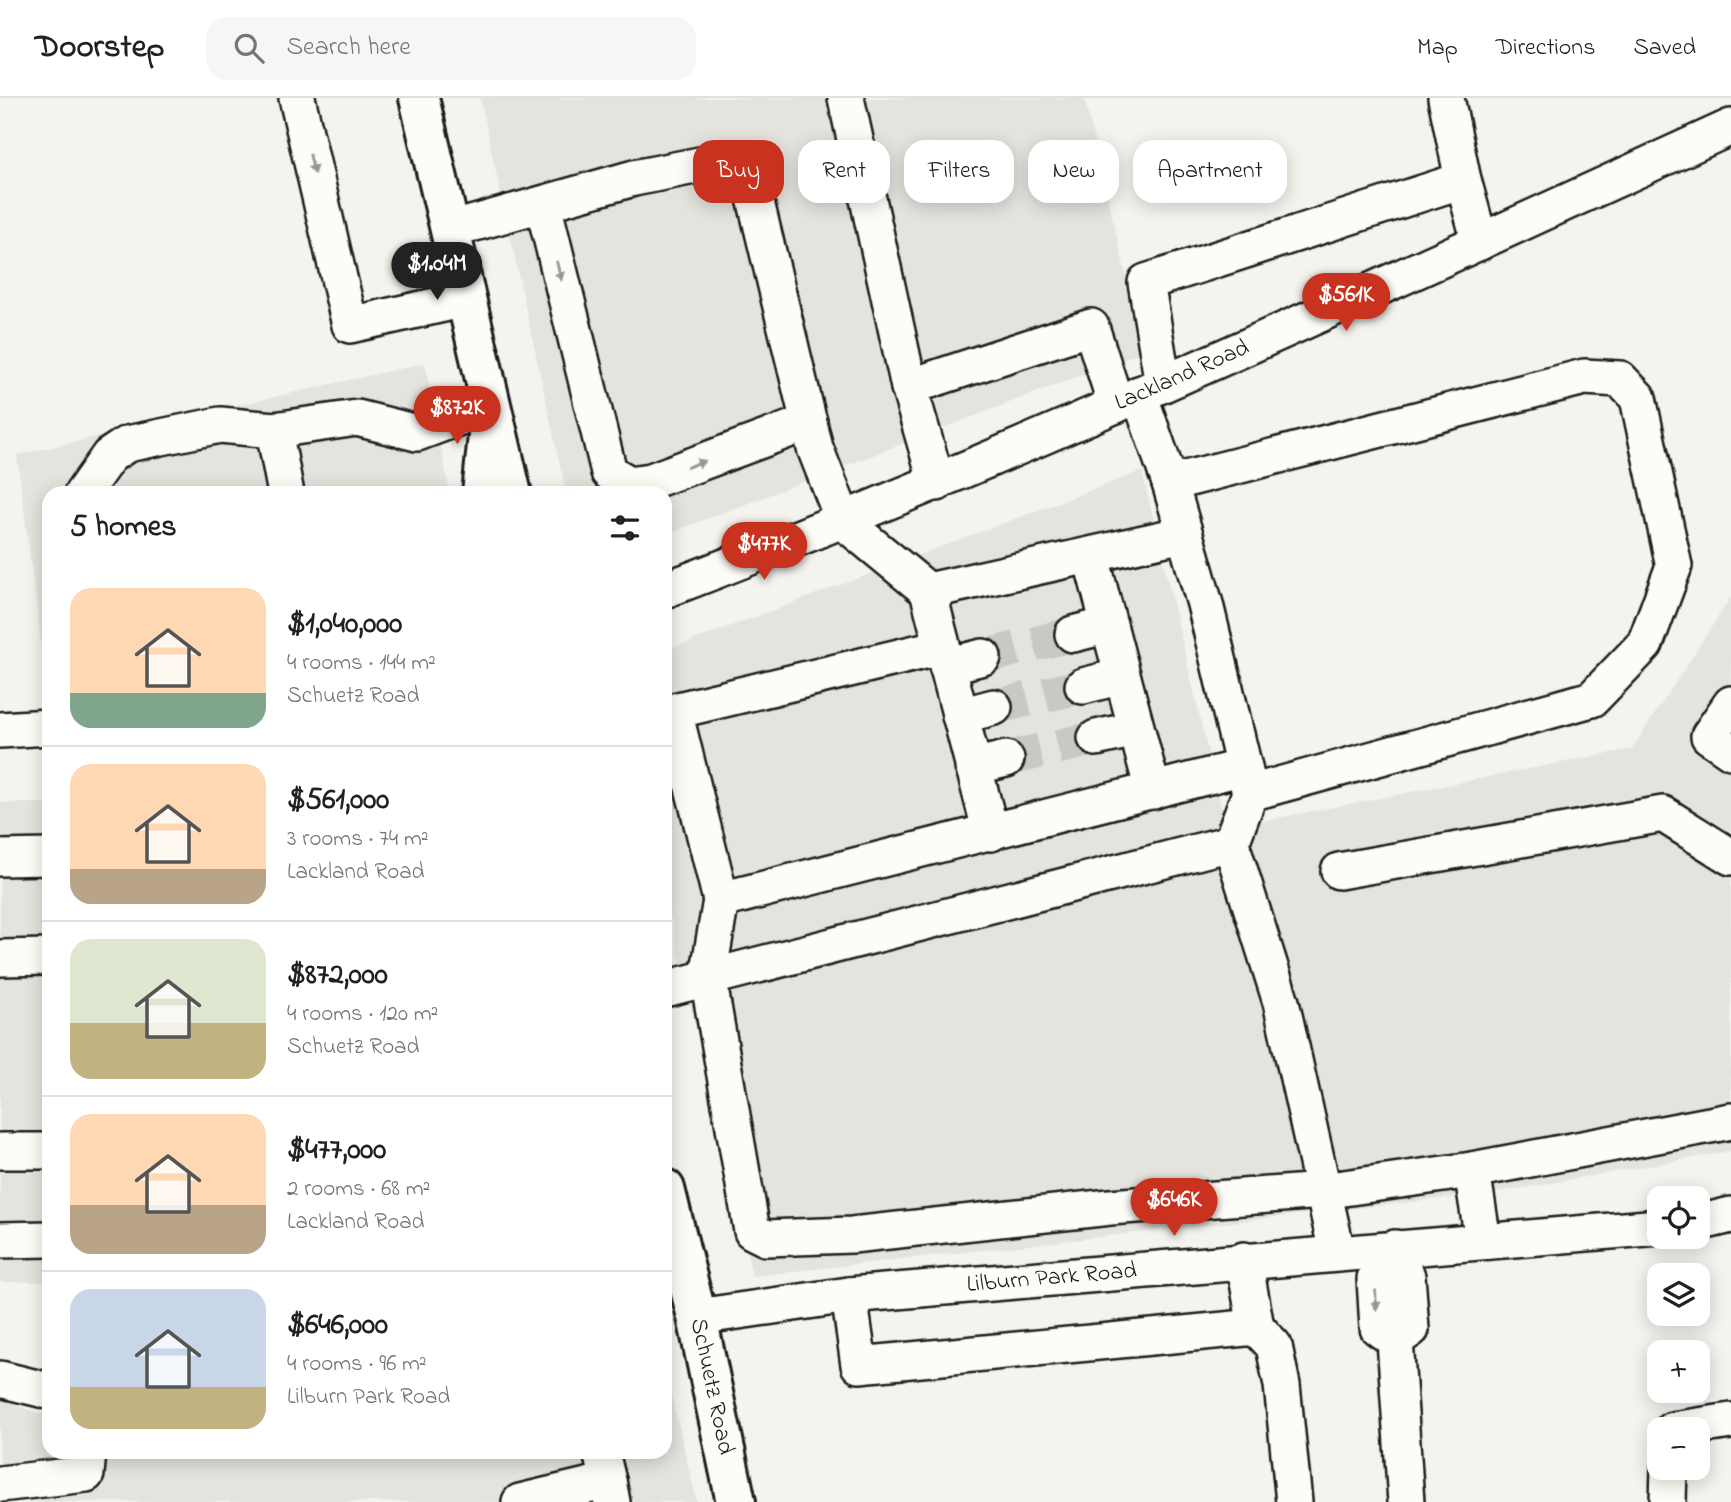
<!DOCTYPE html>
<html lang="en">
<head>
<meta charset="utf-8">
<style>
	body { margin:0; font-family:"Indie Flower",sans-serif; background:#f6f6f6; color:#202124; height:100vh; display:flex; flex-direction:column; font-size:26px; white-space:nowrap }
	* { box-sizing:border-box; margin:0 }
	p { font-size:23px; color:#757577 }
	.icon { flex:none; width:38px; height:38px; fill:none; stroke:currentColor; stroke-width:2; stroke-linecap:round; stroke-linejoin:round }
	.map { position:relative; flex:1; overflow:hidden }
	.sheet { position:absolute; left:42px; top:388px; width:630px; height:973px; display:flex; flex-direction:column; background:#fff; border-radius:21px; box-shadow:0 4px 18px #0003 }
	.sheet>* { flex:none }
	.guide { position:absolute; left:693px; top:42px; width:665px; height:63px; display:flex; gap:14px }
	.fabs { position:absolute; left:1647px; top:1088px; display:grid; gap:14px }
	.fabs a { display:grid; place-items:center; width:63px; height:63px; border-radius:14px; background:#fff; box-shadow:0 4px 18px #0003; font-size:35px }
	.price { position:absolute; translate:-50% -60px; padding:0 16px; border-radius:24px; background:#c8321e; color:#fff; font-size:23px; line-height:46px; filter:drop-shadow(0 2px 4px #0008) }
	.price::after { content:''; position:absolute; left:50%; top:42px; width:21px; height:16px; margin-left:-10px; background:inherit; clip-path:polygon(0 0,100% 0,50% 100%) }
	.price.on { background:#222; color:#fff }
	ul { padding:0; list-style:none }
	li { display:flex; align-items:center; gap:21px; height:175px; padding:0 28px }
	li+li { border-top:2px solid #e0e0e0 }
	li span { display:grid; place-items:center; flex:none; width:196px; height:140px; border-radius:21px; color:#555 }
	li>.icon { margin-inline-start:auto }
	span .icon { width:84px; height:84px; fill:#fffc; stroke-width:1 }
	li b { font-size:30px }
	h2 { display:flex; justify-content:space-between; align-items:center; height:84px; padding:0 28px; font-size:30px }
	.pill { padding:0 24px; border-radius:21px; background:#fff; box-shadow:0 4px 18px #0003; font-size:24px; line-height:63px }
	.pill.on { background:#c8321e; color:#fff }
	header { display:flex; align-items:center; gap:42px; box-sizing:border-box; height:98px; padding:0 35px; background:#fff; border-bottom:2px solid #e0e0e0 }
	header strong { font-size:33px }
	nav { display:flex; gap:38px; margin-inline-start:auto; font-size:24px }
	.search { width:490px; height:63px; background:#f6f6f6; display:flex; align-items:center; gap:18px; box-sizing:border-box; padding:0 24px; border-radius:21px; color:#757577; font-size:26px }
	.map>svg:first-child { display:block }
	.built { fill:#e4e3de }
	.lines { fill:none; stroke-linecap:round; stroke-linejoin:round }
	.minor-tunnel { stroke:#c9c8c4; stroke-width:35; stroke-dasharray:35 18; stroke-linecap:butt }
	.minor-casing { stroke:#1c1c1c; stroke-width:40 }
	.major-casing { stroke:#1c1c1c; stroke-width:44 }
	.minor { stroke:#fdfcf7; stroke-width:35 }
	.major { stroke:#fdfcf7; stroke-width:38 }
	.oneway { fill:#989794 }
	.labels { text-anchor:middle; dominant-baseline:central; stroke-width:5; stroke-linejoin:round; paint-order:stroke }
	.street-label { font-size:24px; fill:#1c1c1c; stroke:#fdfcf7 }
</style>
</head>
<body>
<header>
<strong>Doorstep</strong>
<div class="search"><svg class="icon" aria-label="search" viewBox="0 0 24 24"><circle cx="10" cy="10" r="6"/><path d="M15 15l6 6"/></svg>Search here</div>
<nav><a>Map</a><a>Directions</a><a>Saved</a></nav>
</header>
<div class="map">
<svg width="1731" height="1404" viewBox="0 0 1731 1404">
	<rect width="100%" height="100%" fill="#f4f3ee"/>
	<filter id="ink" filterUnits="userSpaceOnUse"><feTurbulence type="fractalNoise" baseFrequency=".0143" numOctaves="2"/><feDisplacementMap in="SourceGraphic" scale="14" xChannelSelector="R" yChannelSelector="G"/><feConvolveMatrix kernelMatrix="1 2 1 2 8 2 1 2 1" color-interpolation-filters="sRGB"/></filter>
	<g filter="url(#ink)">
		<g class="built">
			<polygon points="480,0 1084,0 1144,253 665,437 665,396 566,395"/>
			<polygon points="425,265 450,395 49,396 47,591 17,357"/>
			<polygon points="1142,373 1226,730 1632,651 1731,499 1731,1053 1500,1094 752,1178 665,795 665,553"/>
			<rect x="0" y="705" width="49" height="479"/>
			<polygon points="665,1273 697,1404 0,1404 0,1301 49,1319 49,1354 665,1354"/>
		</g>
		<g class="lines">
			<g class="minor-tunnel">
				<polyline points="983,559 1073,536"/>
				<polyline points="994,609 1083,588"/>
				<polyline points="1006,661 1096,640"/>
			</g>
			<g class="minor-casing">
				<g id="minor">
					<polyline points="297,0 350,227 466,201"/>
					<polyline points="846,0 909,289 937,385"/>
					<polyline points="1463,82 1480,144"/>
					<polyline points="543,106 609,374 629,386 651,383 809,324"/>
					<polyline points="450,132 634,80 725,62 749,75 815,350 844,424 928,493 1184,436"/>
					<polyline points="1163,286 1146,184 1463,82 1446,0"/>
					<polyline points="909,289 1091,229 1116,307"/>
					<polyline points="1139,296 1170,385 1205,506 1250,695 1231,745"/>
					<polyline points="274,332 286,396"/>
					<polyline points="1170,385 1584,279 1620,281 1638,300 1674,468 1645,546 1592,601 1250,695"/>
					<polyline points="82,396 109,358 127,346 220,327 274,332 357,320 417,335 492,307"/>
					<polyline points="1091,459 1153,693"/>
					<path id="s1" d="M665,492C1027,354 1378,190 1731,29"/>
					<polyline points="928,493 991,735"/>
					<polyline points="1073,536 1109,527"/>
					<polyline points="941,549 674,613 721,802 1244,669"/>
					<polyline points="947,568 983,559"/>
					<polyline points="1083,588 1122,578"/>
					<polyline points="1731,606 1709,638 1731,653"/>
					<polyline points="960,618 994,609"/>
					<polyline points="0,632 49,629"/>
					<polyline points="1096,640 1136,631"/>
					<polyline points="973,669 1006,661"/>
					<polyline points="0,760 49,759"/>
					<polyline points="1339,773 1663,716 1731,759"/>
					<polyline points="721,802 708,879 752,1133 766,1140 852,1137 1110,1109 1322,1093 1472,1072 1731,1023"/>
					<polyline points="0,860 49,859"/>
					<polyline points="665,891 1231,745 1281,904 1337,1154"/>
					<polyline points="0,1053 49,1053"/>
					<polyline points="1472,1072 1483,1143"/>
					<polyline points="1698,1125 1731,1117"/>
					<polyline points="0,1142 49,1141"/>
					<polyline points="1244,1162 1256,1229"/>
					<polyline points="1396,1163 1375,1181 1378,1230 1395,1242 1406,1404"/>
					<polyline points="849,1197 859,1267 1256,1229 1274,1248 1282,1287 1294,1404"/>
					<path id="s2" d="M697,1219L849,1197L1659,1129"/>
					<polyline points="1395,1242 1411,1231 1407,1178 1396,1163 1395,1150"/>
					<polyline points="0,1281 49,1293"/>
					<polyline points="1672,1332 1731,1323"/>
					<polyline points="601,1354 608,1383"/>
					<polyline points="0,1386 86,1376 88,1354"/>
					<polyline points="520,1404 608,1383 612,1404"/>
					<polyline points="1668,1404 1669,1370"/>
				</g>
			</g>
			<g class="major-casing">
				<g id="major">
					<polyline points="419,0 512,396"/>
					<polyline points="482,396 488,337"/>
					<path id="s3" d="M665,1091L697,1219L736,1404"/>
				</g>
			</g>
			<use href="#minor" class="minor"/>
			<use href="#major" class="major"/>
		</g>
		<defs><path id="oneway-solid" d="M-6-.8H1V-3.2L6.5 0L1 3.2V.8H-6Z" transform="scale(1.75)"/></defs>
		<g class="oneway">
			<use href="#oneway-solid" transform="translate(312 66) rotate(77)"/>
			<use href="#oneway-solid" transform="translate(559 173) rotate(76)"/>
			<use href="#oneway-solid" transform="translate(696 366) rotate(-21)"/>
			<use href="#oneway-solid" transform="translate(1376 1202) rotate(88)"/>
		</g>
	</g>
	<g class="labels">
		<g class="street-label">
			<text stroke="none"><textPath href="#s1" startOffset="560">Lackland Road</textPath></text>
			<text stroke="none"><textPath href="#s2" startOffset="357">Lilburn Park Road</textPath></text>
			<text stroke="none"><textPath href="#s3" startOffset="203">Schuetz Road</textPath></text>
		</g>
	</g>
</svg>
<div class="fabs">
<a><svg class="icon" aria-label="locate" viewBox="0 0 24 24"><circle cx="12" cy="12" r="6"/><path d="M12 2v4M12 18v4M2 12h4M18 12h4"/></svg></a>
<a><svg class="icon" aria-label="layers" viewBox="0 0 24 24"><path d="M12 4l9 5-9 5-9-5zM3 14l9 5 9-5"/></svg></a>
<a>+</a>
<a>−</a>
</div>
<b class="price on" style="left:437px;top:204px">$1.04M</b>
<b class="price" style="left:1346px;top:235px">$561K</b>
<b class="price" style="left:457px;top:348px">$872K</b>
<b class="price" style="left:764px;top:484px">$477K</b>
<b class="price" style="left:1174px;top:1140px">$646K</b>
<div class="guide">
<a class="pill on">Buy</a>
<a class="pill">Rent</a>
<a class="pill">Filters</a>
<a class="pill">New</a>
<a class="pill">Apartment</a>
</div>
<section class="sheet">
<h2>5 homes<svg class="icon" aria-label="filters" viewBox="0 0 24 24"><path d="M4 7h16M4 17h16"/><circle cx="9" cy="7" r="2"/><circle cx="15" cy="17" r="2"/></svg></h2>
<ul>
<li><span style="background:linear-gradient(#ffd9b3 75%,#7fa58c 0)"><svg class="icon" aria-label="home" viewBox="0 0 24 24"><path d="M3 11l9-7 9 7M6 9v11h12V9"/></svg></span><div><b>$1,040,000</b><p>4 rooms · 144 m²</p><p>Schuetz Road</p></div></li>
<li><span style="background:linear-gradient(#ffd9b3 75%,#b9a48a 0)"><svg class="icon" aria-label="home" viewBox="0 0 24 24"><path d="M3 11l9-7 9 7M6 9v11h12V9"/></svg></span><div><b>$561,000</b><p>3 rooms · 74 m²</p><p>Lackland Road</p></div></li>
<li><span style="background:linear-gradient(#dfe7d0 60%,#c2b280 0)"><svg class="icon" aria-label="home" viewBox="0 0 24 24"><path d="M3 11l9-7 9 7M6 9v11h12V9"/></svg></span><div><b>$872,000</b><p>4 rooms · 120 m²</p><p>Schuetz Road</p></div></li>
<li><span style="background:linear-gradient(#ffd9b3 65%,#b9a48a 0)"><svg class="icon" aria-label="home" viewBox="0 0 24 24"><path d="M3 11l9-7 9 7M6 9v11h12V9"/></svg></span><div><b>$477,000</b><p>2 rooms · 68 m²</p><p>Lackland Road</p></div></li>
<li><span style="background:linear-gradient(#c9d6e8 70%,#c2b280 0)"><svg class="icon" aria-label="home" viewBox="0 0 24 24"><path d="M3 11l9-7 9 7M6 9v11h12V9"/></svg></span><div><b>$646,000</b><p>4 rooms · 96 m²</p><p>Lilburn Park Road</p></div></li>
</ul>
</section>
</div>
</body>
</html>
